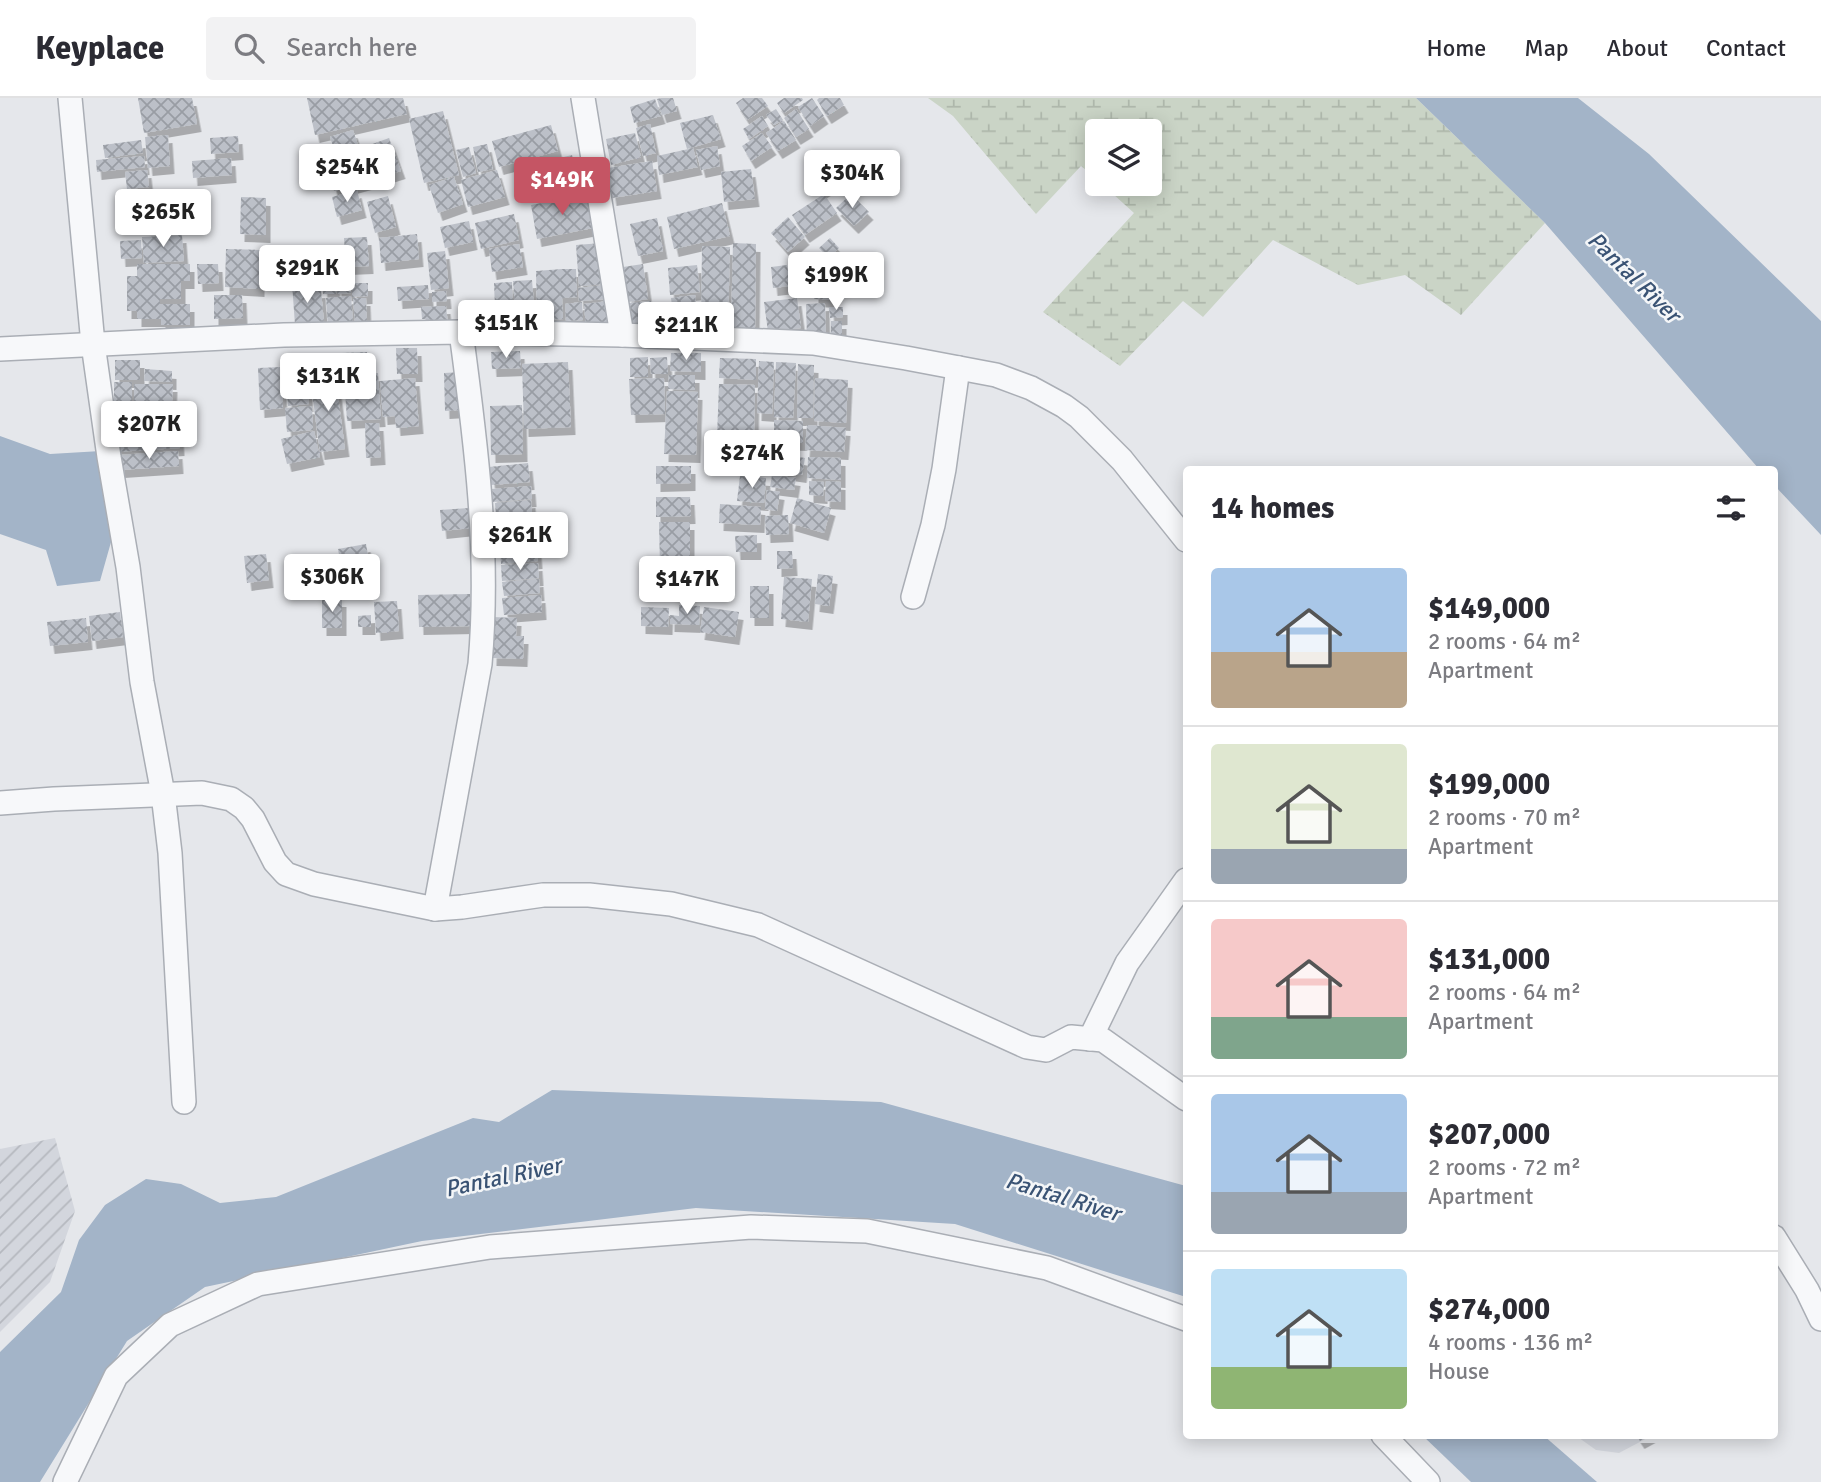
<!DOCTYPE html>
<html lang="en">
<head>
<meta charset="utf-8">
<style>
	body { margin:0; font-family:Signika,sans-serif; background:#f2f2f3; color:#2b2b33; height:100vh; display:flex; flex-direction:column; font-size:26px; white-space:nowrap }
	* { box-sizing:border-box; margin:0 }
	p { font-size:23px; color:#7c7c81 }
	.icon { flex:none; width:38px; height:38px; fill:none; stroke:currentColor; stroke-width:2; stroke-linecap:round; stroke-linejoin:round }
	.map { position:relative; flex:1; overflow:hidden }
	.drawer { position:absolute; left:1183px; top:368px; width:595px; height:973px; display:flex; flex-direction:column; background:#fff; border-radius:7px; box-shadow:0 4px 18px #0003 }
	.drawer>* { flex:none }
	.fabs { position:absolute; left:1085px; top:21px; display:grid; gap:14px }
	.fabs a { display:grid; place-items:center; width:77px; height:77px; border-radius:7px; background:#fff; box-shadow:0 4px 18px #0003; font-size:35px }
	.price { position:absolute; translate:-50% -60px; padding:0 16px; border-radius:7px; background:#fff; color:#222; font-size:23px; line-height:46px; filter:drop-shadow(0 2px 4px #0008) }
	.price::after { content:''; position:absolute; left:50%; top:42px; width:21px; height:16px; margin-left:-10px; background:inherit; clip-path:polygon(0 0,100% 0,50% 100%) }
	.price.active { background:#c55564; color:#fff }
	ul { padding:0; list-style:none }
	li { display:flex; align-items:center; gap:21px; height:175px; padding:0 28px }
	li+li { border-top:2px solid #e1e1e2 }
	li span { display:grid; place-items:center; flex:none; width:196px; height:140px; border-radius:7px; color:#555 }
	li>.icon { margin-inline-start:auto }
	span .icon { width:84px; height:84px; fill:#fffc; stroke-width:1 }
	li b { font-size:30px }
	h2 { display:flex; justify-content:space-between; align-items:center; height:84px; padding:0 28px; font-size:30px }
	header { display:flex; align-items:center; gap:42px; box-sizing:border-box; height:98px; padding:0 35px; background:#fff; border-bottom:2px solid #e1e1e2 }
	header strong { font-size:33px }
	nav { display:flex; gap:38px; margin-inline-start:auto; font-size:24px }
	.search { width:490px; height:63px; background:#f2f2f3; display:flex; align-items:center; gap:18px; box-sizing:border-box; padding:0 24px; border-radius:7px; color:#7c7c81; font-size:26px }
	.map>svg:first-child { display:block }
	.built { fill:#d3d6dd }
	.industrial { fill:url(#industrial-furrows) }
	.wetland { fill:url(#wetland-marsh) }
	.water { fill:#a3b4c8 }
	.building { fill:url(#building-cross-hatch); filter:url(#shadow) }
	.lines { fill:none; stroke-linecap:round; stroke-linejoin:round }
	.minor-casing { stroke:#aaaeb5; stroke-width:26 }
	.minor { stroke:#f7f8fa; stroke-width:23 }
	.labels { text-anchor:middle; dominant-baseline:central; stroke-width:5; stroke-linejoin:round; paint-order:stroke }
	.water-label { font-size:23px; font-style:italic; fill:#3a5374; stroke:#f4f6f8 }
</style>
</head>
<body>
<header>
<strong>Keyplace</strong>
<div class="search"><svg class="icon" aria-label="search" viewBox="0 0 24 24"><circle cx="10" cy="10" r="6"/><path d="M15 15l6 6"/></svg>Search here</div>
<nav><a>Home</a><a>Map</a><a>About</a><a>Contact</a></nav>
</header>
<div class="map">
<svg width="1821" height="1384" viewBox="0 0 1821 1384">
	<defs>
		<pattern id="industrial-furrows" width="10" height="10" patternUnits="userSpaceOnUse" patternTransform="scale(1.75)"><rect width="10" height="10" fill="#d3d6dd"/><path d="M-1 1l2-2M0 10L10 0M9 11l2-2" fill="none" stroke="#b5b8bf"/></pattern>
		<pattern id="wetland-marsh" width="20" height="14" patternUnits="userSpaceOnUse" patternTransform="scale(1.75)"><rect width="20" height="14" fill="#cad4c6"/><path d="M1 5h8M5 5V1M11 12h8M15 12V8" fill="none" stroke="#aeb7ab"/></pattern>
		<pattern id="building-cross-hatch" width="8" height="8" patternUnits="userSpaceOnUse" patternTransform="scale(1.75)"><rect width="8" height="8" fill="#bcc0c8"/><path d="M0 0l8 8M0 8l8-8" fill="none" stroke="#999da4"/></pattern>
		<filter id="shadow"><feDropShadow dx="4.5" dy="8" stdDeviation="0" flood-color="#0004"/></filter>
	</defs>
	<rect width="100%" height="100%" fill="#e5e7eb"/>
	<polygon class="built" points="1575,1337 1653,1337 1619,1355 1596,1352"/>
	<polygon class="industrial" points="55,1040 75,1113 50,1184 0,1234 0,1051"/>
	<polygon class="wetland" points="928,0 1416,0 1545,125 1461,217 1405,177 1358,187 1273,142 1203,219 1183,203 1120,268 1043,214 1134,115 1102,86 1150,86 1150,33 1097,33 1097,81 1081,68 1036,116 953,18"/>
	<g class="water">
		<polygon points="1416,0 1578,0 1649,56 1821,223 1821,437 1775,388 1774,371 1759,371 1545,125"/>
		<polygon points="0,338 50,356 101,353 113,437 100,483 57,488 46,452 0,436"/>
		<polygon points="552,992 881,1004 1186,1088 1186,1199 955,1126 696,1110 422,1143 205,1189 127,1243 40,1384 0,1384 0,1254 61,1194 79,1142 105,1107 146,1081 181,1086 220,1105 276,1099 473,1020 499,1024"/>
		<polygon points="1422,1337 1543,1337 1597,1384 1471,1384"/>
	</g>
	<g class="building">
		<polygon points="138,0 192,0 197,26 144,35"/>
		<polygon points="307,0 403,0 407,16 315,37"/>
		<polygon points="661,0 673,0 677,13 662,17 657,1"/>
		<polygon points="743,0 762,0 768,8 747,22 736,5"/>
		<polygon points="784,0 802,0 803,2 784,15 777,5"/>
		<polygon points="812,0 824,18 810,28 798,9"/>
		<polygon points="819,0 840,0 844,7 827,18 817,2"/>
		<polygon points="655,1 661,18 634,25 630,9"/>
		<polygon points="776,11 783,22 774,27 766,17"/>
		<polygon points="796,11 809,31 796,39 784,20"/>
		<polygon points="443,13 459,77 424,85 409,21"/>
		<polygon points="713,17 721,41 687,51 680,25"/>
		<polygon points="762,18 768,28 749,41 743,31"/>
		<polygon points="784,23 796,42 778,53 766,35"/>
		<polygon points="650,26 656,55 643,58 636,30"/>
		<polygon points="551,27 558,53 499,69 492,43"/>
		<polygon points="353,32 361,56 338,63 330,39"/>
		<polygon points="635,35 641,59 611,67 606,41"/>
		<polygon points="762,35 772,49 751,63 742,48"/>
		<polygon points="168,37 170,68 148,70 145,39"/>
		<polygon points="238,38 239,54 211,56 210,40"/>
		<polygon points="389,40 401,73 379,80 367,48"/>
		<polygon points="141,42 143,55 105,60 103,47"/>
		<polygon points="487,46 493,71 478,74 473,49"/>
		<polygon points="717,48 720,68 701,72 696,52"/>
		<polygon points="469,49 476,75 463,79 456,52"/>
		<polygon points="693,50 698,69 659,77 657,58"/>
		<polygon points="572,57 579,85 550,92 543,64"/>
		<polygon points="144,58 145,69 97,74 96,62"/>
		<polygon points="360,59 367,84 334,93 327,68"/>
		<polygon points="231,60 232,77 193,80 192,63"/>
		<polygon points="652,63 657,93 612,100 608,70"/>
		<polygon points="834,66 842,81 821,93 813,78"/>
		<polygon points="751,71 755,101 724,104 721,74"/>
		<polygon points="147,72 149,89 127,91 125,74"/>
		<polygon points="497,72 505,99 468,109 461,82"/>
		<polygon points="454,79 463,106 438,115 429,87"/>
		<polygon points="357,92 362,112 337,119 332,99"/>
		<polygon points="197,93 199,113 174,115 172,96"/>
		<polygon points="587,96 593,130 537,141 531,107"/>
		<polygon points="824,96 837,115 805,137 792,117"/>
		<polygon points="851,96 869,114 854,128 836,110"/>
		<polygon points="388,98 396,129 375,135 367,104"/>
		<polygon points="241,99 266,100 266,137 240,136"/>
		<polygon points="722,105 730,138 674,151 667,119"/>
		<polygon points="514,116 519,142 481,151 475,125"/>
		<polygon points="788,119 805,139 788,154 771,135"/>
		<polygon points="657,120 663,153 638,158 630,126"/>
		<polygon points="469,123 473,144 445,150 440,129"/>
		<polygon points="417,136 419,161 381,165 379,140"/>
		<polygon points="182,137 184,163 144,165 142,139"/>
		<polygon points="367,139 369,168 346,169 344,140"/>
		<polygon points="830,140 839,150 829,160 819,150"/>
		<polygon points="141,142 142,160 121,161 120,143"/>
		<polygon points="602,145 606,186 579,188 576,147"/>
		<polygon points="733,145 756,146 755,231 731,230"/>
		<polygon points="519,146 523,169 492,174 489,151"/>
		<polygon points="702,148 730,149 728,228 701,227"/>
		<polygon points="226,151 261,152 260,191 225,189"/>
		<polygon points="445,153 449,190 431,192 427,155"/>
		<polygon points="137,166 190,166 190,183 181,183 181,201 160,201 160,206 190,206 190,227 161,227 161,221 137,221 137,213 127,213 127,178 137,178"/>
		<polygon points="197,166 218,166 219,185 198,186"/>
		<polygon points="643,166 648,201 628,204 623,169"/>
		<polygon points="697,167 700,194 670,197 668,170"/>
		<polygon points="787,167 790,188 773,190 771,169"/>
		<polygon points="562,171 576,171 577,199 562,200 563,221 537,222 536,173"/>
		<polygon points="349,172 351,195 337,196 336,173"/>
		<polygon points="335,173 336,196 323,196 322,174"/>
		<polygon points="814,173 833,173 832,202 814,201"/>
		<polygon points="532,182 534,207 515,208 513,183"/>
		<polygon points="306,183 307,193 321,192 324,225 295,227 292,185"/>
		<polygon points="512,184 513,209 495,210 494,185"/>
		<polygon points="352,185 368,185 368,198 352,199"/>
		<polygon points="428,187 429,201 398,203 397,189"/>
		<polygon points="605,187 607,201 579,203 578,190"/>
		<polygon points="446,193 447,203 432,204 432,194"/>
		<polygon points="214,197 242,197 243,220 214,221"/>
		<polygon points="695,197 698,221 674,224 671,200"/>
		<polygon points="351,198 353,225 328,227 326,200"/>
		<polygon points="353,200 366,200 367,224 355,224"/>
		<polygon points="797,200 801,230 768,234 764,204"/>
		<polygon points="609,203 611,226 586,229 584,206"/>
		<polygon points="651,203 653,222 631,225 629,205"/>
		<polygon points="582,204 583,222 566,223 565,206"/>
		<polygon points="825,205 826,241 807,241 806,206"/>
		<polygon points="446,208 448,227 427,228 426,221 422,221 421,209"/>
		<polygon points="829,209 843,209 843,219 830,220"/>
		<rect x="831" y="223" width="11" height="19"/>
		<polygon points="396,250 417,250 418,276 397,276"/>
		<polygon points="520,253 521,270 492,271 491,254"/>
		<polygon points="367,254 368,272 343,273 342,255"/>
		<polygon points="671,255 701,255 701,274 670,273"/>
		<polygon points="648,259 648,279 630,279 630,260"/>
		<polygon points="667,259 668,276 651,276 650,260"/>
		<polygon points="305,260 309,306 288,308 284,262"/>
		<polygon points="720,260 756,261 756,282 719,280"/>
		<rect x="115" y="262" width="25" height="20"/>
		<polygon points="759,263 774,264 772,316 757,315"/>
		<polygon points="568,264 571,329 524,331 522,266"/>
		<polygon points="776,264 796,265 793,320 774,319"/>
		<polygon points="798,266 814,267 813,320 797,320"/>
		<polygon points="281,269 283,310 260,312 258,270"/>
		<polygon points="145,271 172,273 172,284 144,283"/>
		<polygon points="461,274 462,312 445,313 444,275"/>
		<polygon points="378,275 381,321 347,323 344,277"/>
		<polygon points="335,276 345,351 320,354 310,280"/>
		<polygon points="669,277 695,277 695,292 668,291"/>
		<polygon points="415,280 419,328 396,330 395,318 383,319 380,283"/>
		<polygon points="664,280 665,316 631,317 629,281"/>
		<polygon points="815,280 848,282 846,325 814,323"/>
		<rect x="114" y="284" width="18" height="21"/>
		<polygon points="134,286 173,286 172,306 134,305"/>
		<polygon points="719,286 755,287 754,339 717,339"/>
		<polygon points="667,293 698,294 696,357 664,356"/>
		<polygon points="522,307 523,356 491,357 490,308"/>
		<polygon points="312,308 313,332 287,334 285,310"/>
		<polygon points="774,322 803,323 803,345 774,344"/>
		<polygon points="365,325 379,325 381,359 366,360"/>
		<polygon points="807,327 846,330 844,354 805,352"/>
		<polygon points="314,333 320,359 287,366 281,341"/>
		<polygon points="179,334 180,350 116,354 115,338"/>
		<rect x="713" y="351" width="12" height="18"/>
		<polygon points="728,352 767,352 768,366 728,366"/>
		<polygon points="178,353 179,368 120,372 119,357"/>
		<polygon points="771,354 805,360 802,377 768,372"/>
		<polygon points="808,359 841,360 841,382 807,380"/>
		<polygon points="528,365 530,384 491,387 489,369"/>
		<polygon points="656,368 691,368 691,385 656,386"/>
		<polygon points="772,377 796,380 794,392 770,389"/>
		<polygon points="740,378 766,380 764,405 737,403"/>
		<polygon points="809,383 824,384 823,398 809,397"/>
		<polygon points="826,383 841,384 841,404 825,403"/>
		<polygon points="531,388 532,401 493,404 492,391"/>
		<polygon points="767,392 780,394 777,413 765,411"/>
		<polygon points="656,399 690,399 691,418 656,419"/>
		<polygon points="797,400 831,410 824,435 790,425"/>
		<polygon points="531,402 532,415 496,418 495,405"/>
		<polygon points="720,406 761,409 760,427 719,425"/>
		<polygon points="469,410 471,430 442,433 440,412"/>
		<polygon points="788,417 789,436 766,437 765,418"/>
		<polygon points="534,419 535,431 496,434 495,422"/>
		<polygon points="659,424 690,424 690,471 660,471"/>
		<polygon points="537,434 539,448 498,451 497,437"/>
		<polygon points="757,437 757,454 736,454 735,438"/>
		<polygon points="366,446 373,486 345,491 338,451"/>
		<polygon points="537,450 538,463 501,466 500,453"/>
		<polygon points="777,453 792,453 793,470 777,471"/>
		<polygon points="266,456 269,482 247,485 244,458"/>
		<polygon points="538,465 539,480 502,483 501,467"/>
		<polygon points="818,476 833,478 829,508 815,506"/>
		<polygon points="784,479 812,481 808,524 781,521"/>
		<polygon points="539,481 540,495 504,498 502,484"/>
		<rect x="750" y="488" width="19" height="32"/>
		<polygon points="470,496 471,528 419,529 418,497"/>
		<polygon points="541,497 542,514 504,517 502,500"/>
		<rect x="322" y="501" width="20" height="29"/>
		<polygon points="397,503 399,533 376,535 374,504"/>
		<polygon points="679,507 700,508 699,527 670,526 670,517 679,518"/>
		<polygon points="641,509 669,510 668,529 641,528"/>
		<polygon points="704,509 739,514 735,539 700,534"/>
		<polygon points="120,514 123,539 92,543 89,518"/>
		<polygon points="371,517 371,529 358,529 358,518"/>
		<polygon points="493,519 517,520 516,538 524,538 523,561 492,560"/>
		<polygon points="86,520 88,544 50,548 47,524"/>
		<polygon points="1636,1337 1651,1337 1640,1343"/>
	</g>
	<g class="lines">
		<g class="minor-casing">
			<g id="minor">
				<polyline points="70,0 93,246 109,359 128,469 142,584 163,696 170,755 184,1004"/>
				<polyline points="583,0 622,237"/>
				<polyline points="0,251 284,237 461,234 622,237 813,245 906,260 996,277 1031,290 1064,308 1079,319 1122,362 1186,442"/>
				<polyline points="913,499 933,427 944,371 958,270"/>
				<polyline points="0,705 54,701 202,695 231,701 244,710 253,721 275,764 286,776 314,786 435,811 462,809 543,797 589,797 671,806 758,827 1027,949 1046,952 1071,939 1103,942 1186,1001"/>
				<path d="M435,811L480,566C490,454 476,345 461,234"/>
				<polyline points="1090,941 1127,865 1186,782"/>
				<polyline points="1774,1139 1807,1192 1821,1221"/>
				<polyline points="1383,1337 1428,1384"/>
				<polyline points="65,1384 116,1278 170,1227 258,1186 490,1149 751,1129 867,1133 1047,1170 1186,1221"/>
			</g>
		</g>
		<use href="#minor" class="minor"/>
	</g>
	<g class="labels">
		<g class="water-label">
			<text transform="translate(1634 179) rotate(44)">Pantal River</text>
			<text transform="translate(503 1079) rotate(-12)">Pantal River</text>
			<text transform="translate(1063 1099) rotate(17)">Pantal River</text>
		</g>
	</g>
</svg>
<div class="fabs">
<a><svg class="icon" aria-label="layers" viewBox="0 0 24 24"><path d="M12 4l9 5-9 5-9-5zM3 14l9 5 9-5"/></svg></a>
</div>
<b class="price" style="left:347px;top:106px">$254K</b>
<b class="price" style="left:852px;top:112px">$304K</b>
<b class="price active" style="left:562px;top:119px">$149K</b>
<b class="price" style="left:163px;top:151px">$265K</b>
<b class="price" style="left:307px;top:207px">$291K</b>
<b class="price" style="left:836px;top:214px">$199K</b>
<b class="price" style="left:506px;top:262px">$151K</b>
<b class="price" style="left:686px;top:264px">$211K</b>
<b class="price" style="left:328px;top:315px">$131K</b>
<b class="price" style="left:149px;top:363px">$207K</b>
<b class="price" style="left:752px;top:392px">$274K</b>
<b class="price" style="left:520px;top:474px">$261K</b>
<b class="price" style="left:332px;top:516px">$306K</b>
<b class="price" style="left:687px;top:518px">$147K</b>
<section class="drawer">
<h2>14 homes<svg class="icon" aria-label="filters" viewBox="0 0 24 24"><path d="M4 7h16M4 17h16"/><circle cx="9" cy="7" r="2"/><circle cx="15" cy="17" r="2"/></svg></h2>
<ul>
<li><span style="background:linear-gradient(#a9c7e8 60%,#b9a48a 0)"><svg class="icon" aria-label="home" viewBox="0 0 24 24"><path d="M3 11l9-7 9 7M6 9v11h12V9"/></svg></span><div><b>$149,000</b><p>2 rooms · 64 m²</p><p>Apartment</p></div></li>
<li><span style="background:linear-gradient(#dfe7d0 75%,#9aa5b1 0)"><svg class="icon" aria-label="home" viewBox="0 0 24 24"><path d="M3 11l9-7 9 7M6 9v11h12V9"/></svg></span><div><b>$199,000</b><p>2 rooms · 70 m²</p><p>Apartment</p></div></li>
<li><span style="background:linear-gradient(#f6c9c9 70%,#7fa58c 0)"><svg class="icon" aria-label="home" viewBox="0 0 24 24"><path d="M3 11l9-7 9 7M6 9v11h12V9"/></svg></span><div><b>$131,000</b><p>2 rooms · 64 m²</p><p>Apartment</p></div></li>
<li><span style="background:linear-gradient(#a9c7e8 70%,#9aa5b1 0)"><svg class="icon" aria-label="home" viewBox="0 0 24 24"><path d="M3 11l9-7 9 7M6 9v11h12V9"/></svg></span><div><b>$207,000</b><p>2 rooms · 72 m²</p><p>Apartment</p></div></li>
<li><span style="background:linear-gradient(#bfe0f5 70%,#8fb573 0)"><svg class="icon" aria-label="home" viewBox="0 0 24 24"><path d="M3 11l9-7 9 7M6 9v11h12V9"/></svg></span><div><b>$274,000</b><p>4 rooms · 136 m²</p><p>House</p></div></li>
</ul>
</section>
</div>
</body>
</html>
